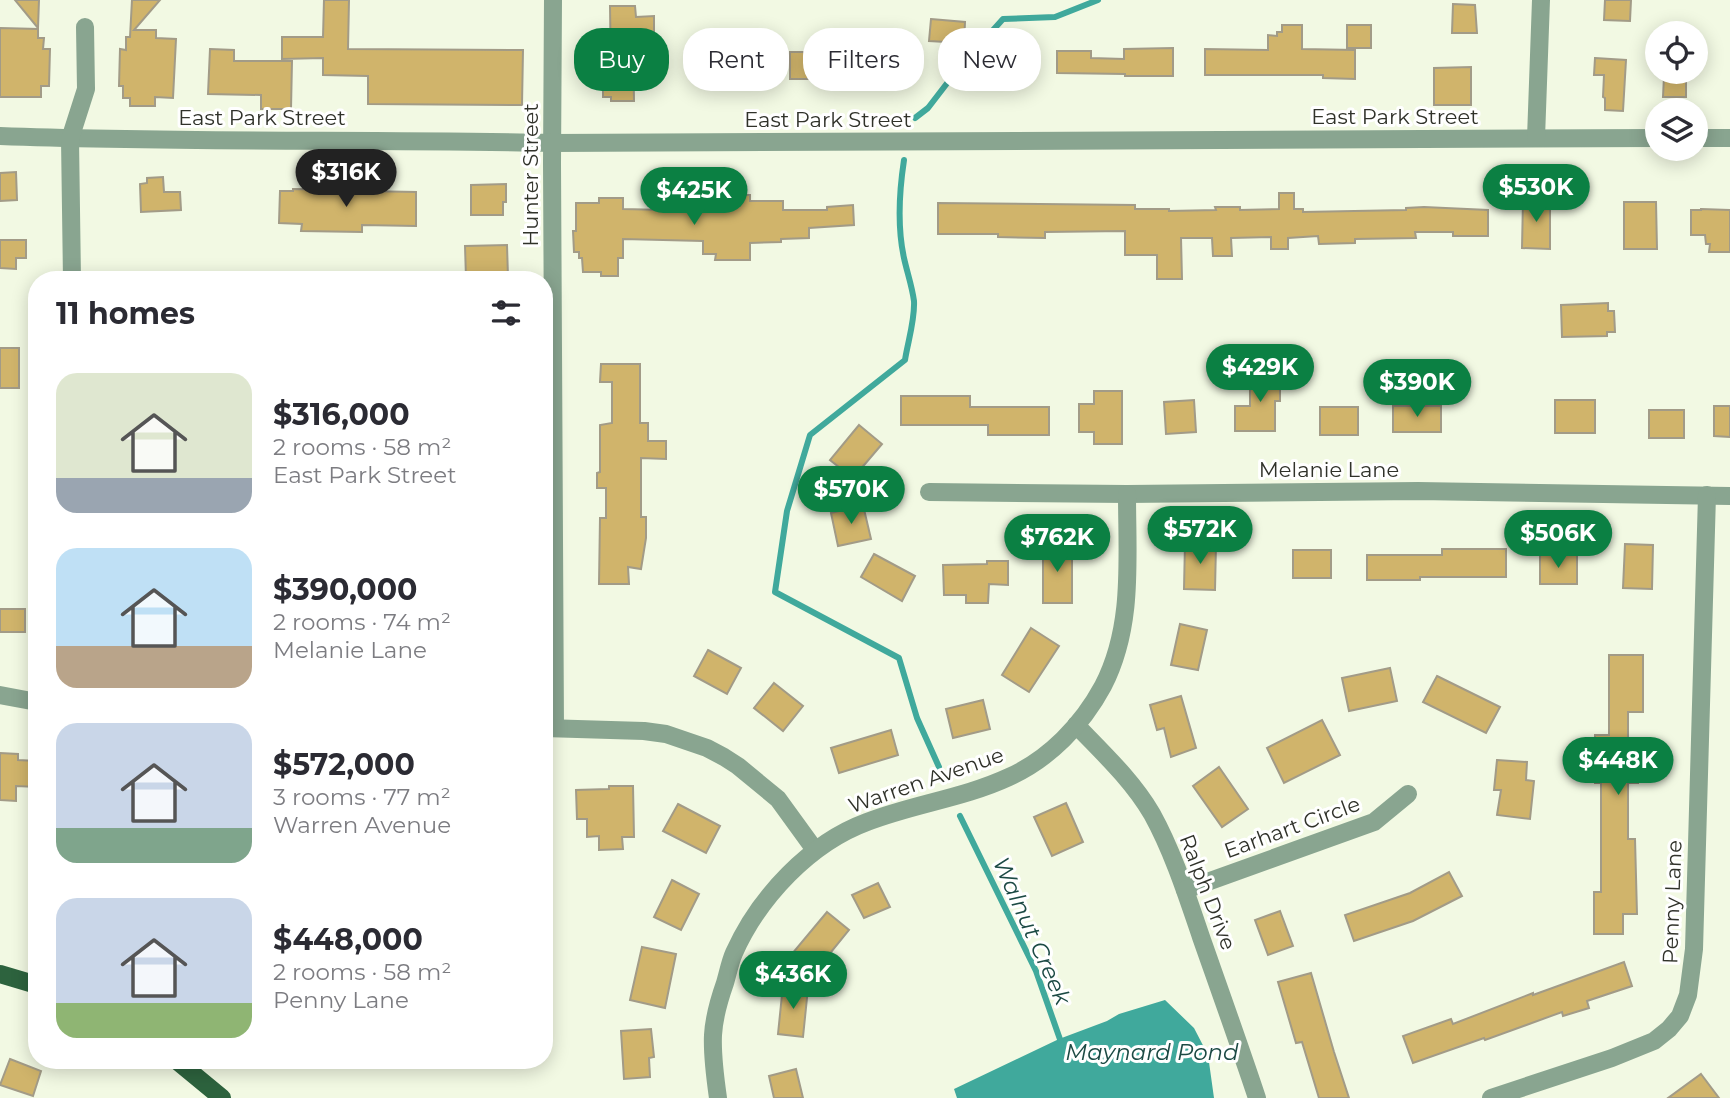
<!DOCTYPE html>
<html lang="en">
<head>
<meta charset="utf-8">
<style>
	body { margin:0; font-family:Montserrat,sans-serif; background:#f2f2f3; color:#2b2b33; height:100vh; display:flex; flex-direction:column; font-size:26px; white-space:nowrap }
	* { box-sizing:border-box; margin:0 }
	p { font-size:23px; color:#7c7c81 }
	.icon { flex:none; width:38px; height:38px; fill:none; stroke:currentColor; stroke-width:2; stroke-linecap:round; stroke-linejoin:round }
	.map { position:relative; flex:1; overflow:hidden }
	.side { position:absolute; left:28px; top:271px; width:525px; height:798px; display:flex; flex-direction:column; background:#fff; border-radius:28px; box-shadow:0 4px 18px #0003 }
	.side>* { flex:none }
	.top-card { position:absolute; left:574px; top:28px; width:665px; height:63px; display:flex; gap:14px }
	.tools { position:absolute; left:1645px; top:21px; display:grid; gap:14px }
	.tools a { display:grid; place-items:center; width:63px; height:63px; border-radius:50%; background:#fff; box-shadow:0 4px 18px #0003; font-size:35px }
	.price { position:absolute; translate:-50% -60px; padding:0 16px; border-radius:24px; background:#0b8043; color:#fff; font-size:23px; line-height:46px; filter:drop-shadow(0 2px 4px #0008) }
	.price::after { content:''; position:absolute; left:50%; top:42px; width:21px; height:16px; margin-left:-10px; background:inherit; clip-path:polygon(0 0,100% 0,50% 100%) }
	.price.active { background:#222; color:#fff }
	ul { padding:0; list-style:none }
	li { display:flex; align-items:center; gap:21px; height:175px; padding:0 28px }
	li span { display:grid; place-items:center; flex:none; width:196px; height:140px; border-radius:21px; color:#555 }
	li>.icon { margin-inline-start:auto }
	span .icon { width:84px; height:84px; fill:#fffc; stroke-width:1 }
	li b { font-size:30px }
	h2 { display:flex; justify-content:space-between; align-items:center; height:84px; padding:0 28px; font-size:30px }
	.tag { padding:0 24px; border-radius:28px; background:#fff; box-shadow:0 4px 18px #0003; font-size:24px; line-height:63px }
	.tag.active { background:#0b8043; color:#fff }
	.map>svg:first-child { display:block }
	.water { fill:#40a99c }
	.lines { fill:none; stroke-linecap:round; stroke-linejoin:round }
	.stream { stroke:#40a99c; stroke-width:6 }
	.building { fill:#d0b46b; stroke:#a29b87; stroke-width:2 }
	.minor { stroke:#89a590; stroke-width:18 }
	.major { stroke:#2d633e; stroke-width:18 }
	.labels { text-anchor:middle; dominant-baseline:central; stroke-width:6; stroke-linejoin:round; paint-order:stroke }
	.street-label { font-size:21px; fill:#30322a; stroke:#fff }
	.water-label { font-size:23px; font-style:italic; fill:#1c4a44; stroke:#fff }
</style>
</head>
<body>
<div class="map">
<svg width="1730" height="1098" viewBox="0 0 1730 1098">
	<rect width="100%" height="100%" fill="#f2f9e3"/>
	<polygon class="water" points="1165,1000 1194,1028 1208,1055 1214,1098 957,1098 954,1089 1059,1039 1107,1021 1119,1014"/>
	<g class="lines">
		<g class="stream">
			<polyline points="915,118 928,108 958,69 1003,19 1055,17 1098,0"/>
			<path d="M904,160C899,193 897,226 904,258C907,272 912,286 914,301C915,320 908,341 905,360L810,435L787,511L775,592L899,658L917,718L939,767"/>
			<polyline points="960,816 1036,971 1062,1045"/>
		</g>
	</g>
	<g class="building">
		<polygon points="15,0 39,0 38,28"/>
		<polygon points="132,0 160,0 134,30 156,30 156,38 176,39 173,98 155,97 155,106 130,106 130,98 123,98 123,86 119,86 120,49 126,50 126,37 130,37"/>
		<polygon points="324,0 349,0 348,49 523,50 522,105 368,104 368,76 323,75 323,58 282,59 282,37 323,37"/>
		<polygon points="1605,0 1631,0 1630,21 1604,20"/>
		<polygon points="1453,4 1475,5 1477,33 1452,33"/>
		<polygon points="610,6 635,6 636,17 654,16 654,35 633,35 634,101 611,101 611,97 603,97 603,76 611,76"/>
		<polygon points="931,19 965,22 964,43 929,41"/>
		<polygon points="1282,25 1302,25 1302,49 1355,50 1355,79 1323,78 1323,75 1205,75 1205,49 1268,50 1268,35 1277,36 1277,32 1282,32"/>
		<rect x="1347" y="25" width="24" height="23"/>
		<polygon points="0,28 38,29 38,38 44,38 43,49 50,49 49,86 41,86 41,97 0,97"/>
		<rect x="731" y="43" width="29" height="33"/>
		<polygon points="1173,48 1173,76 1125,76 1125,74 1057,73 1057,51 1091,51 1091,58 1124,59 1124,49"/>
		<polygon points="210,49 234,50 234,61 292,61 291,109 261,109 261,95 208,94"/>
		<polygon points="790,52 829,52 830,75 817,75 817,79 790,79"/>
		<polygon points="867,52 895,52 896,75 867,75"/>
		<polygon points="1595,58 1626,60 1623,111 1605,110 1605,98 1603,97 1604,75 1594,75"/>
		<polygon points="1471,67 1471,105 1434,105 1434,68"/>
		<polygon points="1664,76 1686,76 1686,97 1663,97"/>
		<polygon points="16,172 17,200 0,201 0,173"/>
		<polygon points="163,177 164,192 180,192 181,210 141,212 140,184 147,183 147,178"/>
		<polygon points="506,184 506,202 503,202 503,215 471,215 471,185"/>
		<polygon points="293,189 363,190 363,191 416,192 416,226 362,225 362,232 301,231 302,224 279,223 280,191 293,191"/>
		<polygon points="1279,193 1294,193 1294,209 1303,209 1303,212 1406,210 1406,208 1424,207 1488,210 1488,236 1453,236 1453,232 1415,232 1416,238 1355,239 1355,243 1319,244 1318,236 1288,238 1288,249 1271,249 1271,237 1231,238 1232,256 1213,256 1212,238 1181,238 1182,279 1157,279 1157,255 1125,255 1125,231 1045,232 1045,238 998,237 998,234 938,234 938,203 1135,205 1135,209 1169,209 1169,211 1216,210 1215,207 1240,207 1240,210 1279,209"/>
		<polygon points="705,195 750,195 750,201 783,201 783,210 827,210 827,207 853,205 854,225 809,228 809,238 781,239 781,242 750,243 750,260 715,260 716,254 703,254 703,241 623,239 623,258 618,258 618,276 601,276 601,272 583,272 582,258 579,258 579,252 574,252 573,231 576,231 576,203 599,203 599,198 623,198 623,209 705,211"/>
		<polygon points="1523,200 1550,200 1550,249 1522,248"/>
		<polygon points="1624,202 1656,202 1657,249 1624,249"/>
		<polygon points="1701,209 1730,210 1730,252 1709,252 1710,244 1706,244 1705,235 1691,235 1691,210 1701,210"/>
		<polygon points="0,240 26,240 26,258 16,258 16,269 0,268"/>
		<polygon points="507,245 508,277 466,278 465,246"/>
		<polygon points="1608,303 1608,311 1614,311 1615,332 1607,332 1607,336 1562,337 1561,305"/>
		<rect x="0" y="348" width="19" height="40"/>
		<polygon points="601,364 640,364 640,423 648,423 648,441 666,441 666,459 641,458 641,517 646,517 646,538 641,569 628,567 629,584 599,584 600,518 606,518 606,488 597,488 597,473 600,472 600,425 612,423 612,382 600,382"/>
		<polygon points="1250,373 1280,373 1280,401 1275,401 1275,431 1235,431 1235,406 1250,406"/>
		<polygon points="1094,391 1122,391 1122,444 1094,444 1094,432 1079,432 1079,404 1094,404"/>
		<polygon points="901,396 970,396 970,407 1049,407 1049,435 988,435 988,425 901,425"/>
		<polygon points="1194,400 1196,432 1166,434 1164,402"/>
		<rect x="1555" y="400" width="40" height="33"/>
		<rect x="1393" y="406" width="48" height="26"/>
		<polygon points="1714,406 1730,406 1730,437 1714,436"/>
		<rect x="1320" y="407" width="38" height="28"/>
		<rect x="1649" y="410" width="35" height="28"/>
		<polygon points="859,425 882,444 853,478 830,460"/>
		<polygon points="863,505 871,539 838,546 831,513"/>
		<polygon points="1185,543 1216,544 1215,590 1184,589"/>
		<rect x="1043" y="544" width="29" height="59"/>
		<polygon points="1625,544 1653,545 1652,589 1623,588"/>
		<polygon points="1442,549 1506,549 1506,577 1420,577 1420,580 1367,580 1367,555 1442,555"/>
		<rect x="1293" y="550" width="38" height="28"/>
		<polygon points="874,554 915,576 902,601 861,577"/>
		<rect x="1540" y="555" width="37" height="29"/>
		<polygon points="987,561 1008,561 1008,585 989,584 988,603 966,603 966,595 944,595 943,565 987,564"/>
		<rect x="0" y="609" width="25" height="23"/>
		<polygon points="1180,624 1207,630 1198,670 1171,665"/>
		<polygon points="1031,628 1059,646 1029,692 1002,675"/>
		<polygon points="708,650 741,668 727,694 694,676"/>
		<polygon points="1609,655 1643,655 1643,712 1628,712 1628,762 1638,762 1638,783 1628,783 1628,839 1635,839 1637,914 1623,914 1623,934 1594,934 1594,892 1601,892 1601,783 1595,783 1595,735 1609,735"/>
		<polygon points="1390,668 1397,701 1349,711 1342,678"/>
		<polygon points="1437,676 1500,707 1486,733 1423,702"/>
		<polygon points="774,683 803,706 783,731 754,708"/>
		<polygon points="1181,696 1196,748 1171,757 1164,728 1157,730 1150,705"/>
		<polygon points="983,700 990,729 953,738 946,709"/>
		<polygon points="1322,720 1340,755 1284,783 1267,748"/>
		<polygon points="891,730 898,755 839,773 831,748"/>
		<polygon points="0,753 18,754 18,760 37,761 37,787 16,786 16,801 0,800"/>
		<polygon points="1497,760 1527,762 1526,780 1534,781 1530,819 1497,815 1501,790 1494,790"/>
		<polygon points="1219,767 1248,809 1222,827 1193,786"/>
		<polygon points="609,786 633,786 634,837 622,837 623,849 599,850 599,836 587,837 587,819 577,819 576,790 609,789"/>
		<polygon points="1066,803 1083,842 1052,856 1034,817"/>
		<polygon points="678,804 720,826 706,853 663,831"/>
		<polygon points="1449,872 1462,896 1413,921 1354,941 1345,915 1410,893"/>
		<polygon points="672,880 699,894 681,930 654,917"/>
		<polygon points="878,883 890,907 864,918 852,895"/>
		<polygon points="1280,911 1293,946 1268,955 1255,920"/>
		<polygon points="827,912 849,930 814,973 791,955"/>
		<polygon points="642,947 676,954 665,1008 630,1000"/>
		<polygon points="1624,962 1632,986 1587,1001 1589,1008 1563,1016 1562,1012 1485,1040 1484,1038 1413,1063 1403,1036 1451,1019 1453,1024 1533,993 1533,995"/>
		<polygon points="1311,973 1334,1052 1349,1098 1319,1098 1302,1042 1296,1043 1278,982"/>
		<polygon points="783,985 808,988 803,1037 778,1034"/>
		<polygon points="651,1029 654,1057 649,1058 650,1077 624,1079 621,1031"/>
		<polygon points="10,1059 41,1071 33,1096 0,1085"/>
		<polygon points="796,1069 803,1098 774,1098 769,1076"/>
		<polygon points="1701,1074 1719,1098 1668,1098"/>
	</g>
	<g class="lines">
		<g class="minor">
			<polyline points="553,0 552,163 555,728"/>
			<path d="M0,136C184,143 368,139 552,143L1657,138"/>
			<polyline points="1536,138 1541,0"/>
			<polyline points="1696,138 1730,138"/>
			<polyline points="72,280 70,139 86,89 85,27"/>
			<polyline points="929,492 1127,494 1418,491 1730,496"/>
			<polyline points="0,695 37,702"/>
			<path d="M1076,725C1103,753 1132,780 1152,814C1173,852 1187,896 1201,937C1220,991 1239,1044 1257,1098"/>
			<polyline points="544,728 644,731 666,734 707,748 724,757 738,766 778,799 815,850"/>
			<polyline points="1185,890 1374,822 1408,794"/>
			<path d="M718,1098C715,1077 712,1056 713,1035C714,1017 719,1000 725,983C728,973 730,962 734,953C759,897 810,843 867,822C913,804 964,798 1009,777C1049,759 1082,725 1103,686C1134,626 1127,559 1127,494"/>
			<polyline points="1491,1098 1612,1058 1654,1041 1669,1029 1680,1016 1688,995 1694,949 1707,495"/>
		</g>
		<g class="major">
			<polyline points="0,974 37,985"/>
			<polyline points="176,1060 222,1098"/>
		</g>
	</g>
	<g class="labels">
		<g class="street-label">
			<text x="1395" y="116">East Park Street</text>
			<text x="262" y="117">East Park Street</text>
			<text x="828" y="119">East Park Street</text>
			<text transform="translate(530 175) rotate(-90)">Hunter Street</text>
			<text x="1329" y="469">Melanie Lane</text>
			<text transform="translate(926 780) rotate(-19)">Warren Avenue</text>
			<text transform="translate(1292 827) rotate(-20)">Earhart Circle</text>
			<text transform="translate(1208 892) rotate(69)">Ralph Drive</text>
			<text transform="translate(1672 902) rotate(-88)">Penny Lane</text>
		</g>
		<g class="water-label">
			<text transform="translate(1032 931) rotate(66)">Walnut Creek</text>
			<text x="1152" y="1052">Maynard Pond</text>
		</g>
	</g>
</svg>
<div class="tools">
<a><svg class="icon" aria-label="locate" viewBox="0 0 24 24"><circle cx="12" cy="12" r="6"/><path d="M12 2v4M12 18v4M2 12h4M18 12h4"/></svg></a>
<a><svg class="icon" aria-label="layers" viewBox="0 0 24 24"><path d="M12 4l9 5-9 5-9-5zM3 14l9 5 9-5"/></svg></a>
</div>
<b class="price active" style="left:346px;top:209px">$316K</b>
<b class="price" style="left:1536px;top:224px">$530K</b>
<b class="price" style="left:694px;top:227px">$425K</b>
<b class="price" style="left:1260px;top:404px">$429K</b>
<b class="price" style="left:1417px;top:419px">$390K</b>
<b class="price" style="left:851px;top:526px">$570K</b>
<b class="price" style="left:1200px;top:566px">$572K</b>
<b class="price" style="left:1558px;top:570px">$506K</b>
<b class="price" style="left:1057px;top:574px">$762K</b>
<b class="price" style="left:1618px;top:797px">$448K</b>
<b class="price" style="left:793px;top:1011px">$436K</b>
<div class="top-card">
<a class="tag active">Buy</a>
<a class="tag">Rent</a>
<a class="tag">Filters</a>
<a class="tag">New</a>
</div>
<section class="side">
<h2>11 homes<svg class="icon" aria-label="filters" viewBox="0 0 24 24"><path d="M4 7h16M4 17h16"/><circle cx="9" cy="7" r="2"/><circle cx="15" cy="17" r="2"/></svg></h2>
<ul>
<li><span style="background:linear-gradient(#dfe7d0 75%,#9aa5b1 0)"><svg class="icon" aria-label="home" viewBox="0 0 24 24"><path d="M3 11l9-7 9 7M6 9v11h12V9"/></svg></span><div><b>$316,000</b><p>2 rooms · 58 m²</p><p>East Park Street</p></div></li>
<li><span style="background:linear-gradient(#bfe0f5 70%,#b9a48a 0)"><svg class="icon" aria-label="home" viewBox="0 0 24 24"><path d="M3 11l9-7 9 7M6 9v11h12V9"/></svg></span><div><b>$390,000</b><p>2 rooms · 74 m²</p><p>Melanie Lane</p></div></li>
<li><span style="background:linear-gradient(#c9d6e8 75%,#7fa58c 0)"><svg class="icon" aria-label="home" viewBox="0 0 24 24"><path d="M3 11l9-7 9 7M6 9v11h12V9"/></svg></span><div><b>$572,000</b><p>3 rooms · 77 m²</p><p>Warren Avenue</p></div></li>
<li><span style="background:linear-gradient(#c9d6e8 75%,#8fb573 0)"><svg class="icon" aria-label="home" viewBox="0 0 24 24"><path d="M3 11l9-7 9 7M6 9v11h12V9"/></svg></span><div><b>$448,000</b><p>2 rooms · 58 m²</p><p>Penny Lane</p></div></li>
</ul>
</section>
</div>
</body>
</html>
